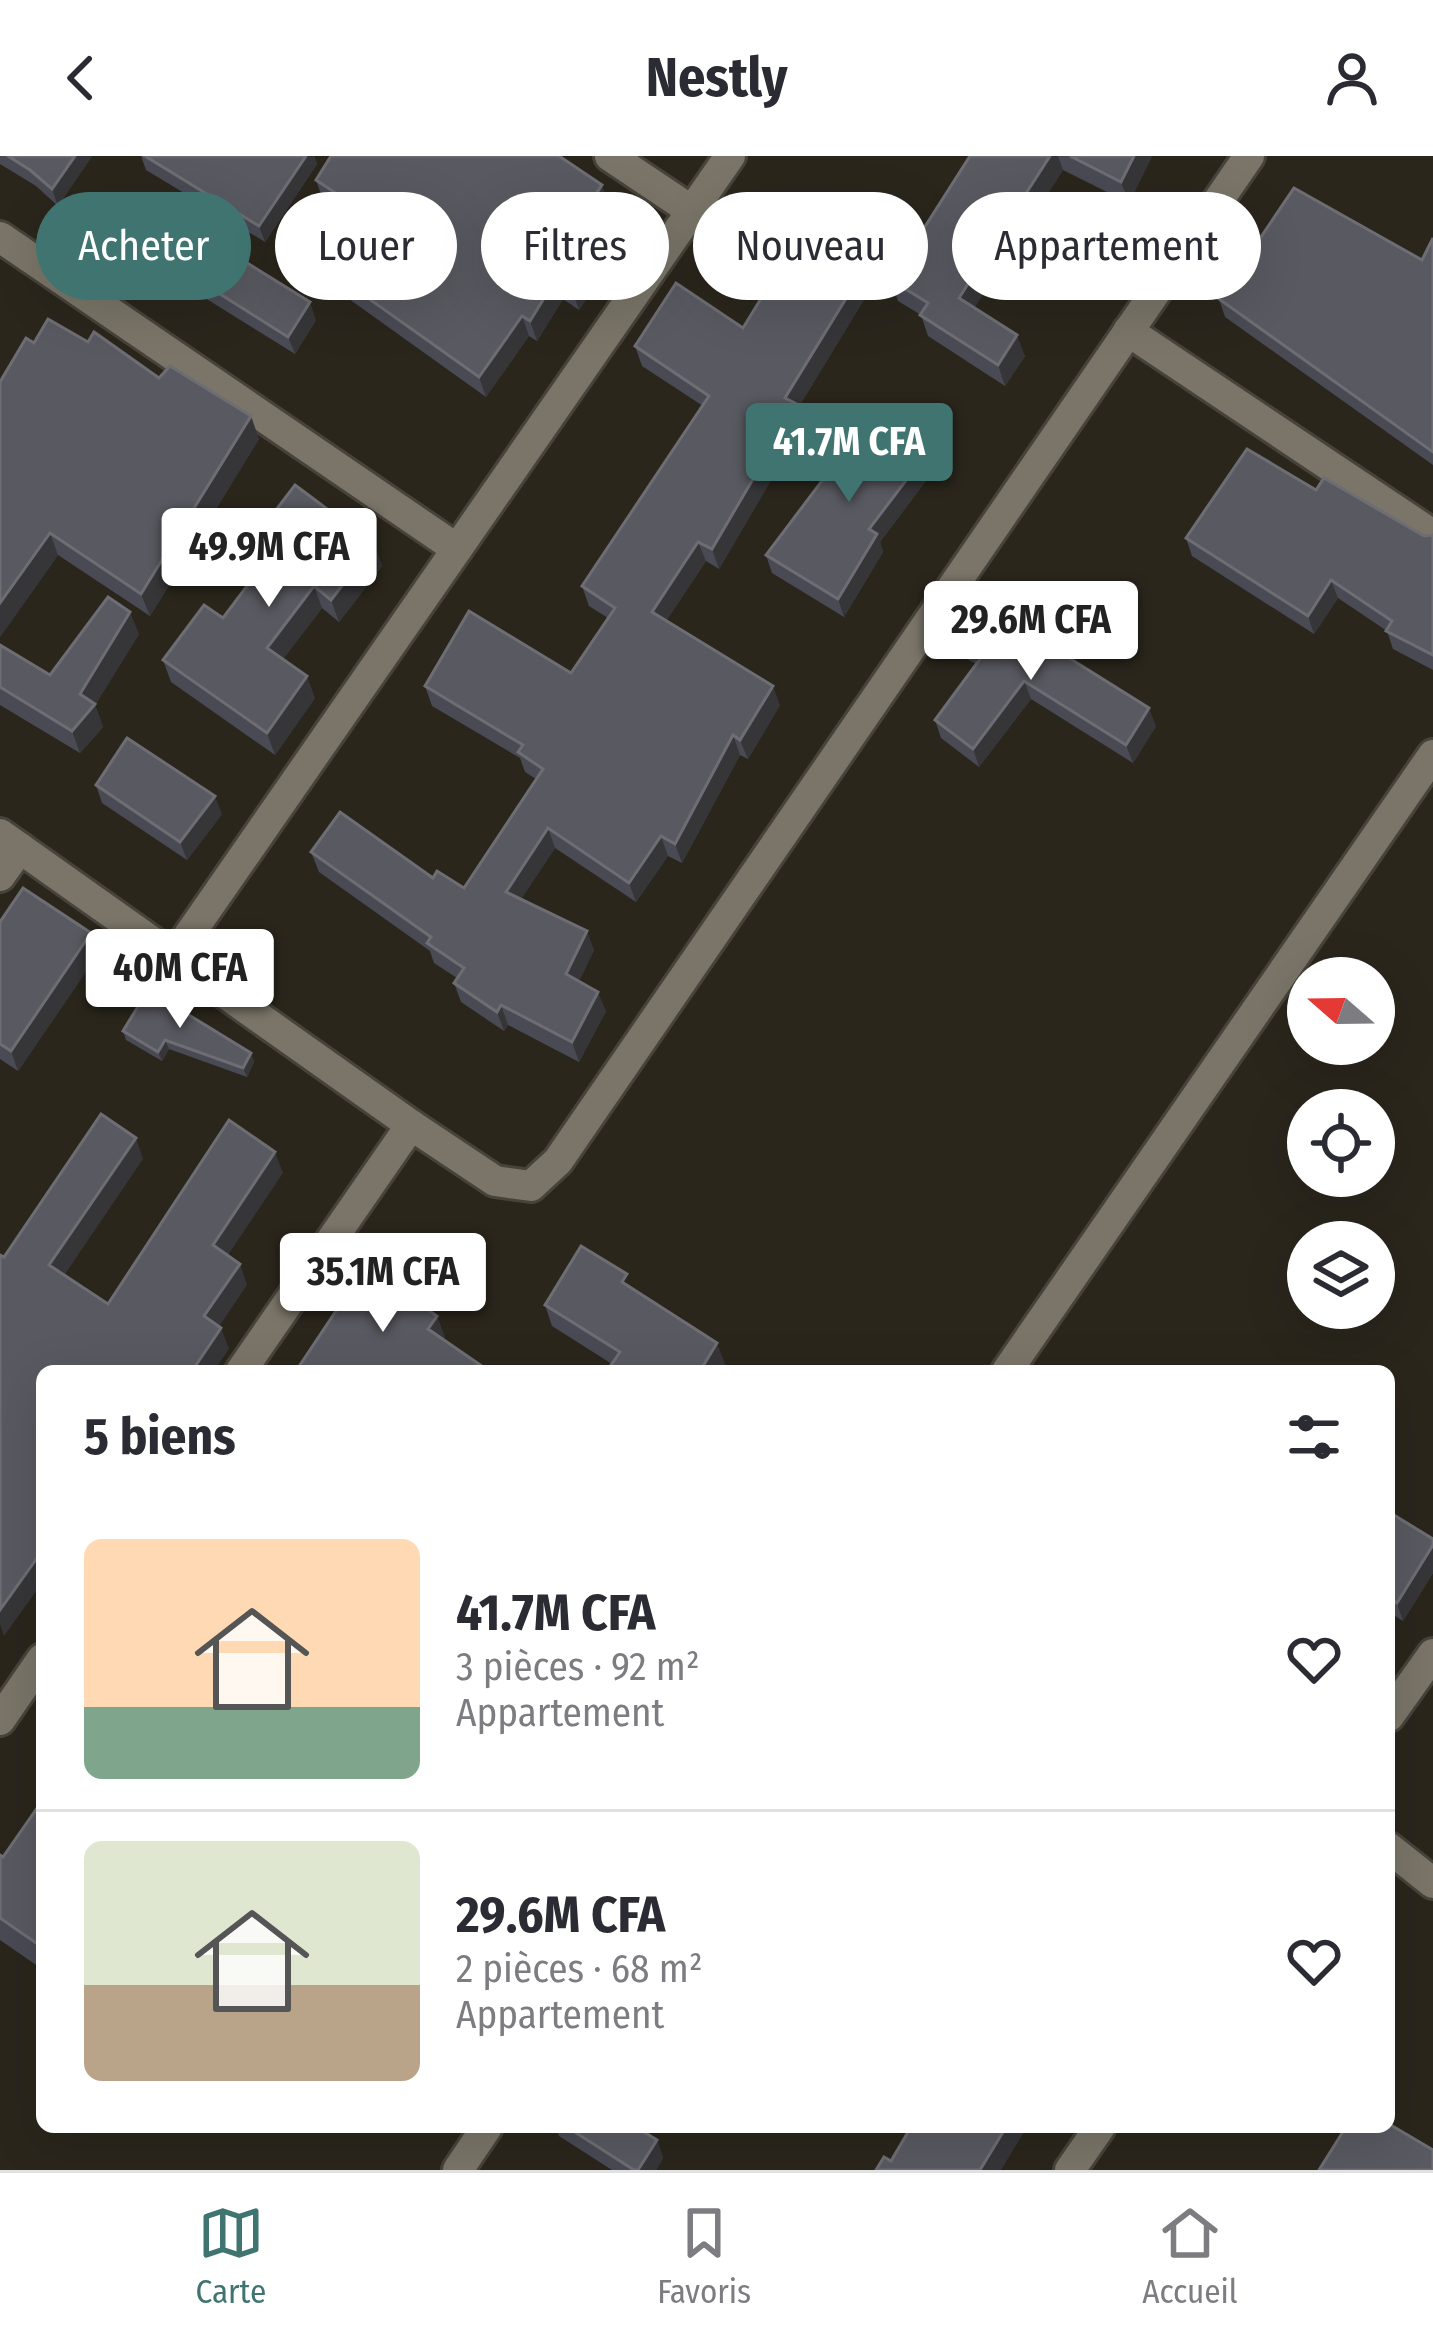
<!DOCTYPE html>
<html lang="fr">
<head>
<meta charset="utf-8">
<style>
	body { margin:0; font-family:"Fira Sans Condensed",sans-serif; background:#f7f7f7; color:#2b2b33; height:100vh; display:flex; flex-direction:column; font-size:45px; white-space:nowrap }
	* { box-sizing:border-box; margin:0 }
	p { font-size:39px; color:#7c7c81 }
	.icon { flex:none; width:66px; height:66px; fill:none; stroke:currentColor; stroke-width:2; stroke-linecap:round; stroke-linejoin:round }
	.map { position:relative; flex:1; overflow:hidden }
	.drawer { position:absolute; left:36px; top:1209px; width:1359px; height:768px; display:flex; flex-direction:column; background:#fff; border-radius:18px; box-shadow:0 12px 48px #0002 }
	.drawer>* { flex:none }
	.hud { position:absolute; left:36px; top:36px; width:1362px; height:108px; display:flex; gap:24px }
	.needle { width:78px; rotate:290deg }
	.tools { position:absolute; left:1287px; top:801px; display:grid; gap:24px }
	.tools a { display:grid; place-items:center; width:108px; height:108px; border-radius:50%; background:#fff; box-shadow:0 12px 48px #0002; font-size:60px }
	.price { position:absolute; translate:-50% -102px; padding:0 27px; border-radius:12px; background:#fff; color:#222; font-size:39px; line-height:78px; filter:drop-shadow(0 3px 6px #0008) }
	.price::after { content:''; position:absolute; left:50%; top:72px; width:36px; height:27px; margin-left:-18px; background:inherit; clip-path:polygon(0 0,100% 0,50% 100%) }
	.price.active { background:#407471; color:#fff }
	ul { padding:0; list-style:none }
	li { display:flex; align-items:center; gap:36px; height:300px; padding:0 48px }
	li+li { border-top:3px solid #e1e1e2 }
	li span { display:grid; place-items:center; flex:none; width:336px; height:240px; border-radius:18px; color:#555 }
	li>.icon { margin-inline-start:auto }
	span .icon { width:144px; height:144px; fill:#fffc; stroke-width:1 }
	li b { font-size:51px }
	h2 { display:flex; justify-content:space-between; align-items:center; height:144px; padding:0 48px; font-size:51px }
	.pill { padding:0 42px; border-radius:54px; background:#fff; box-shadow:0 12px 48px #0002; font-size:42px; line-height:108px }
	.pill.active { background:#407471; color:#fff }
	header { display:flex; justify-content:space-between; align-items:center; height:156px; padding:0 48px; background:#fff; font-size:54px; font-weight:700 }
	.tabs { display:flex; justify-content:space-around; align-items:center; height:168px; border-top:3px solid #e1e1e2; background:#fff; font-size:33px; color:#7c7c81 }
	.tabs a { display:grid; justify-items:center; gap:6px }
	.tabs .active { color:#407471 }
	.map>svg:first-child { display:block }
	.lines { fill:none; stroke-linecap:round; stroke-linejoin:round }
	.street-casing { stroke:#47433b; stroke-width:36 }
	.secondary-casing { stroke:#47433b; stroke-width:36 }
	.street { stroke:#7a7568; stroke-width:30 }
	.secondary { stroke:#7a7568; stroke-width:30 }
	.wall { fill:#494a54 }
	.shaded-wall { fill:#363538 }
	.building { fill:#595961; stroke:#6d6d73; stroke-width:3 }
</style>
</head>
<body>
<header><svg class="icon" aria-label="back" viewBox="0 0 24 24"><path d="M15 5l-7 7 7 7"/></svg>Nestly<svg class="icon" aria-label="person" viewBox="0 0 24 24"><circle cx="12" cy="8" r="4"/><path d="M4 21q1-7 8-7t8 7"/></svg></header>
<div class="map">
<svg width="1433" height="2014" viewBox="0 0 1433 2014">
	<rect width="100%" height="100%" fill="#2a261c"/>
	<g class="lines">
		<g class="street-casing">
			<g id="street">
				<polyline points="610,0 692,55"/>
				<polyline points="0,81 457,393"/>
				<polyline points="1128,175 1433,379"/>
				<polyline points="0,678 411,969"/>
				<polyline points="0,720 20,692"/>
				<polyline points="173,802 730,0"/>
				<polyline points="241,1215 411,969 495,1025 531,1030 558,1005 1249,0"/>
				<polyline points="1007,1215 1433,599"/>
				<polyline points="0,1564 42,1503"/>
				<polyline points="1389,1692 1433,1727"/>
				<polyline points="458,2014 487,1971"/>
			</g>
		</g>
		<g class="secondary-casing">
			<g id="secondary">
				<polyline points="1389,1560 1433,1498"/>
				<polyline points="1070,2014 1100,1971"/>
			</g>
		</g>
		<use href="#street" class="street"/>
		<use href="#secondary" class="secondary"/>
	</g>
	<g class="wall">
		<polygon points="0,0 92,0 58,50 36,30 0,8"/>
		<polygon points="141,0 314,0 317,8 265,86 146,14"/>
		<polygon points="970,0 1152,0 1129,47 1063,14 974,152 1025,200 1005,230 928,180 921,159 898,145 891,124"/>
		<polygon points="316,24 609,49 596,69 616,98 579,154 563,143 537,185 529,180 486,241 342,138 334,118 366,72 323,44"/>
		<polygon points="1433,82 1433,309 1225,161 1219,143 1422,104"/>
		<polygon points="858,123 865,142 798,252 804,268 719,413 706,405 666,465 780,549 748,603 740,599 682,707 668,700 636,746 555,692 521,743 594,794 579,825 606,855 579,906 508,869 504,875 461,846 454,827 457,822 434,807 430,795 319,716 311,696 433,722 464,732 536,623 525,616 520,602 432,550 425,530 571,517 608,462 589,450 582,430 703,250 642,210 635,190 743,172"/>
		<polygon points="198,124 316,164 295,198 205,142"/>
		<polygon points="88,186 159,222 259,283 150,460 58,399 0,481 34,187"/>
		<polygon points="930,293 937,310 880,386 883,396 844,461 772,417 766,399"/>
		<polygon points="1316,334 1424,380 1433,379 1433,514 1393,493 1387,475 1338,442 1314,478 1192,400 1186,382"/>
		<polygon points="250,388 374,388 382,410 339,466 322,452 283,503 315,542 275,599 171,526 163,504 223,462 260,412"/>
		<polygon points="139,478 95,549 103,571 80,597 0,549 0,489 50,519"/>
		<polygon points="961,485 1156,570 1133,607 1031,543 979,611 941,582 935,564 976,508 967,503"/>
		<polygon points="96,629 222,658 187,704 102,647"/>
		<polygon points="0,766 98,798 18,915 0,903"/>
		<polygon points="123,875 251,897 254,906 247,921 169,893 162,905 126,884"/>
		<polygon points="632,1132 725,1208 721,1215 607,1215 612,1208 552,1170 545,1149"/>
		<polygon points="1389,1356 1433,1383 1433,1417 1403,1465 1389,1456"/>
		<polygon points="42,1645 42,1813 0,1784 0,1699 3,1701"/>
		<polygon points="556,1971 636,1971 657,1984 663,2002 656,2014 612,2014 559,1980"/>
	</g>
	<g class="shaded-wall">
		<polygon points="75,0 92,0 58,50 52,33"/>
		<polygon points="306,0 314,0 317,8 265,86 259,70"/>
		<polygon points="1050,0 1058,0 1063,14 967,163 959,142"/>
		<polygon points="1134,0 1152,0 1129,47 1121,26"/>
		<polygon points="602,29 609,49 589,80 582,60"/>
		<polygon points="608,77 616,98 579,154 572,134"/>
		<polygon points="556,123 563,143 537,185 530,165"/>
		<polygon points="858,123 865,142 798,252 804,268 719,413 712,393 785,242"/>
		<polygon points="310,146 316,164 295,198 288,181"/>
		<polygon points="522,160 529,180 486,241 479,221"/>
		<polygon points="1017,179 1025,200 1005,230 998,209"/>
		<polygon points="251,260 259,283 150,460 141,438"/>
		<polygon points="930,293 937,310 880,386 883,396 844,461 838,443 869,373"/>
		<polygon points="50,377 58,399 0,481 0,447"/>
		<polygon points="698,386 706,405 659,476 652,456"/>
		<polygon points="374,388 382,410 339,466 331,444"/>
		<polygon points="1331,424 1338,442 1314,478 1308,460"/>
		<polygon points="314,430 322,452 275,514 267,492"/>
		<polygon points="130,456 139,478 95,549 103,571 80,597 72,575 80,538"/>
		<polygon points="307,520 315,542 275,599 267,577"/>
		<polygon points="1024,525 1031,543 979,611 973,593"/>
		<polygon points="773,530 780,549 748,603 740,584"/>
		<polygon points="1149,552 1156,570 1133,607 1126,589"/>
		<polygon points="733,579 740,599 682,707 675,688"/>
		<polygon points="215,640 222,658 187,704 180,686"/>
		<polygon points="548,672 555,692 513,755 506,736"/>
		<polygon points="661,680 668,700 636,746 629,727"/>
		<polygon points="587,775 594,794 573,838 566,818"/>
		<polygon points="91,777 98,798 18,915 11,895"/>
		<polygon points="598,836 606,855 579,906 572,886"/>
		<polygon points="501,849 508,869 504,875 497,856"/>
		<polygon points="165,884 169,893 162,905 158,896"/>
		<polygon points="251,897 254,906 247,921 243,912"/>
		<polygon points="136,982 143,1003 57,1130 49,1109"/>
		<polygon points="275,996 283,1017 220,1111 213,1089"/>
		<polygon points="240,1108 247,1129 212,1181 204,1160"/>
		<polygon points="437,1160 445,1181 436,1195 428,1173"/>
		<polygon points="221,1172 229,1193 214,1215 192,1215"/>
		<polygon points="717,1187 725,1208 721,1215 700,1215"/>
		<polygon points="1433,1389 1433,1417 1403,1465 1397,1447"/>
		<polygon points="42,1395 42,1427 4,1480 0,1468 0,1454"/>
		<polygon points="42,1778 42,1802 36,1787"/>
		<polygon points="1006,1971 1027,1971 1001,2014 980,2014"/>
		<polygon points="657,1984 663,2002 656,2014 638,2014"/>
	</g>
	<g class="building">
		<polygon points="8,0 75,0 52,33 30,14"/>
		<polygon points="145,0 306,0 259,70"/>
		<polygon points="331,0 559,0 602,29 582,60 608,77 572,134 556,123 530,165 522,160 479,221 334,118 373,62 316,24"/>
		<polygon points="970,0 1050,0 959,142 1017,179 998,209 920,159 928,147 891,124"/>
		<polygon points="1070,0 1134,0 1121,26"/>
		<polygon points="1294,32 1422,104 1433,82 1433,296 1219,143"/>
		<polygon points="796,85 858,123 785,242 797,248 712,393 698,386 652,456 773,530 740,584 733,579 675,688 661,680 629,727 548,672 506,736 587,775 566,818 598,836 572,886 501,849 497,856 454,827 464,812 427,787 431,781 311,696 340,656 433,722 437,715 464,732 543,613 518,596 523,589 425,530 469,455 571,517 615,452 582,430 709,240 635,190 676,127 743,172"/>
		<polygon points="220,90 310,146 288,181 198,124"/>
		<polygon points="48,163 88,186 94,176 159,222 170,210 251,260 141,438 50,377 0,447 0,226 26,182 34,187"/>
		<polygon points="877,252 930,293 869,373 877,378 838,443 766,399"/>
		<polygon points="1247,293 1316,334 1324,322 1424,380 1433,379 1433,499 1386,475 1392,465 1331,424 1308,460 1186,382"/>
		<polygon points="295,329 374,388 331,444 314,430 267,492 307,520 267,577 163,504 204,449 223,462 268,402 250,388"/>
		<polygon points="108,441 130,456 80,538 95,548 72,575 0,531 0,489 50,519"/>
		<polygon points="983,448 1149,552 1126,589 1024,525 973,593 935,564 983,499 961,485"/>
		<polygon points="127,582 215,640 180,686 96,629"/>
		<polygon points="23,732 91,777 11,895 0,888 0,766"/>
		<polygon points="148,834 251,897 243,912 165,884 158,896 123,875"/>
		<polygon points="101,958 136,982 49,1109 108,1148 229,964 275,996 213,1089 240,1108 204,1160 221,1172 192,1215 42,1215 42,1395 0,1454 0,1099 4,1101"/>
		<polygon points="581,1090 627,1118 622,1126 717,1187 700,1215 607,1215 620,1196 545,1149"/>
		<polygon points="366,1110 437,1160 428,1173 489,1215 296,1215"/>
		<polygon points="1389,1356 1433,1383 1433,1389 1397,1447 1389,1442"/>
		<polygon points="42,1645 42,1778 36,1787 0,1762 0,1699 3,1701"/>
		<polygon points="1389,1968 1433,1994 1433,2014 1319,2014 1346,1971 1389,1971"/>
		<polygon points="567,1971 636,1971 657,1984 638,2014 634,2014"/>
		<polygon points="911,1971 1006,1971 980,2014 876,2014 884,2001 891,2005"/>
	</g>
</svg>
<div class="tools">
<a><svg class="needle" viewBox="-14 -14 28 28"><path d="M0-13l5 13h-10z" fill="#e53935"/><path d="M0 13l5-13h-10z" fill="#7c7c81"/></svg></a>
<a><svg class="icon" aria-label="locate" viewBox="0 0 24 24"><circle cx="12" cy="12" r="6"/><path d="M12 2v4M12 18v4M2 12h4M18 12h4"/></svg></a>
<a><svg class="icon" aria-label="layers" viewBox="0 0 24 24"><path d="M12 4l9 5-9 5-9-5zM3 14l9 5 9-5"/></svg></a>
</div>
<b class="price active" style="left:849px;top:349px">41.7M CFA</b>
<b class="price" style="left:269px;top:454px">49.9M CFA</b>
<b class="price" style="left:1031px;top:527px">29.6M CFA</b>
<b class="price" style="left:180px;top:875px">40M CFA</b>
<b class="price" style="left:383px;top:1179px">35.1M CFA</b>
<div class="hud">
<a class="pill active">Acheter</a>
<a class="pill">Louer</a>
<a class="pill">Filtres</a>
<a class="pill">Nouveau</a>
<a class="pill">Appartement</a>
</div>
<section class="drawer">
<h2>5 biens<svg class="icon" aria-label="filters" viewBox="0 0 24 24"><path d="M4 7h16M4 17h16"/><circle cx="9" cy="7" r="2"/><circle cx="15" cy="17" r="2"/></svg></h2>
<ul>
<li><span style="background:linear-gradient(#ffd9b3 70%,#7fa58c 0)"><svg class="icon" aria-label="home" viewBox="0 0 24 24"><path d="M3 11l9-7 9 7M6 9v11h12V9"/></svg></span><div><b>41.7M CFA</b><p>3 pièces · 92 m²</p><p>Appartement</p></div><svg class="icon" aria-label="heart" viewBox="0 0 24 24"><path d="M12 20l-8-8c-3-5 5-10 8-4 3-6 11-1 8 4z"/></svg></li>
<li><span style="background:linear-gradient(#dfe7d0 60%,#b9a48a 0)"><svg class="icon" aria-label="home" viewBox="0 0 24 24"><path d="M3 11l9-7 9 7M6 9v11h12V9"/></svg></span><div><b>29.6M CFA</b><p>2 pièces · 68 m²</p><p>Appartement</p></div><svg class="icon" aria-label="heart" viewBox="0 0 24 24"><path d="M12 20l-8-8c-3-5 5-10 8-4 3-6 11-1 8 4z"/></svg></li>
</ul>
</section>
</div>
<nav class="tabs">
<a class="active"><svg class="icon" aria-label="map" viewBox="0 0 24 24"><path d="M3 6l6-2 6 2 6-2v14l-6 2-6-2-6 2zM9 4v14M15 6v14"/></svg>Carte</a>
<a><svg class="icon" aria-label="saved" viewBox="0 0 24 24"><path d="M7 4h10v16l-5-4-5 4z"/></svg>Favoris</a>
<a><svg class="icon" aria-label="home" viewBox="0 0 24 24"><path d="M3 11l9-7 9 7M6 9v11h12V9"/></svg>Accueil</a>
</nav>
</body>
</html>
